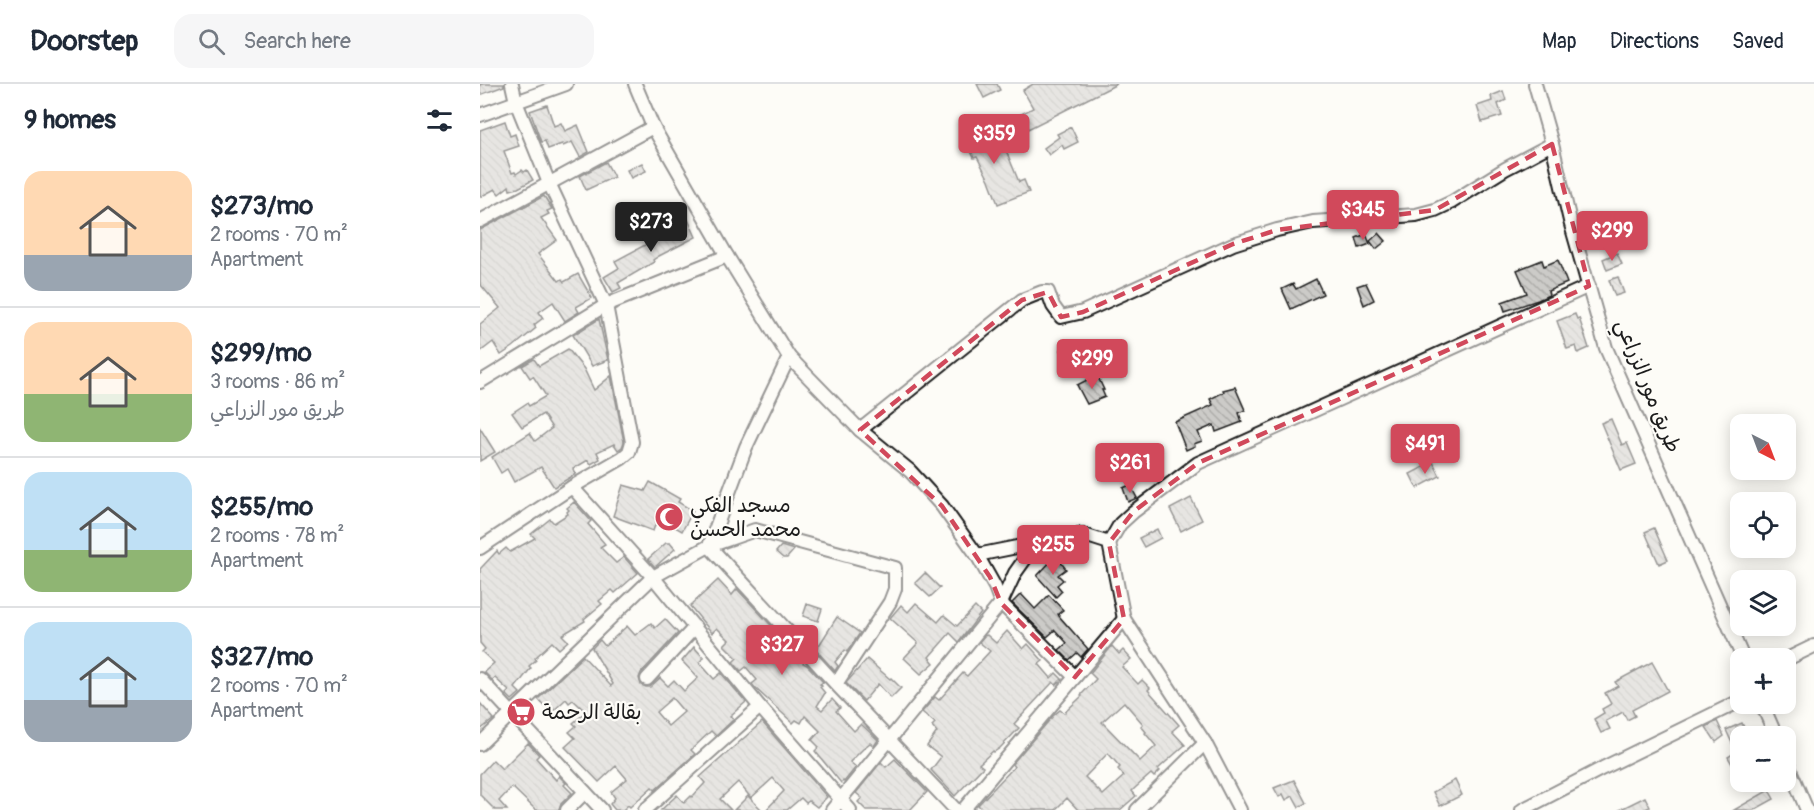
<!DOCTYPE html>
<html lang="en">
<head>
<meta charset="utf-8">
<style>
	body { margin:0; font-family:Pangolin,"Playpen Sans Arabic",sans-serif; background:#f6f6f7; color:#1f2937; height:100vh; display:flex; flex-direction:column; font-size:22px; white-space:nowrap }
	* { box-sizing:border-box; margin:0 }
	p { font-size:20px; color:#747a83 }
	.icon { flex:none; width:33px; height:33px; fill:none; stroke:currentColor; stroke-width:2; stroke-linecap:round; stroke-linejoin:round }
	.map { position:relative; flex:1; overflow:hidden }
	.side { display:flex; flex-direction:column; background:#fff; width:480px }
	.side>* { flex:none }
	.needle { width:39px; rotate:138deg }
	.buttons { position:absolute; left:1250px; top:330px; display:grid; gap:12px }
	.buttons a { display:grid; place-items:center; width:66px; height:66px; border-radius:12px; background:#fff; box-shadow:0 3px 15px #0003; font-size:30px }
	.price { position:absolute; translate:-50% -51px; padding:0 14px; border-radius:6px; background:#d1495b; color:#fff; font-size:20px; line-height:39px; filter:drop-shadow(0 2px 3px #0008) }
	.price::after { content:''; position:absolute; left:50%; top:36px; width:18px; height:14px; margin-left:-9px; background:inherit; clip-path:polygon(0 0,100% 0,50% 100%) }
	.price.current { background:#222; color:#fff }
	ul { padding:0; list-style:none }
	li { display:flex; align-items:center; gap:18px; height:150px; padding:0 24px }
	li+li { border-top:2px solid #e0e1e3 }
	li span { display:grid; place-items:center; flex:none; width:168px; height:120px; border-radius:18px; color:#555 }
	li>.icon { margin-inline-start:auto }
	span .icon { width:72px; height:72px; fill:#fffc; stroke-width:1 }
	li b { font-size:26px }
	h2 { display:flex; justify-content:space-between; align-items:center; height:72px; padding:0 24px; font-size:26px }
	header { display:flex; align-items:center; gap:36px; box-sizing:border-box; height:84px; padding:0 30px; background:#fff; border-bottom:2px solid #e0e1e3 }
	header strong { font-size:28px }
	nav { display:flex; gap:33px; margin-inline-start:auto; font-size:21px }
	.search { width:420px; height:54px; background:#f6f6f7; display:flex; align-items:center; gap:15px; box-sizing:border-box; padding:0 21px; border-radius:18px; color:#747a83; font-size:22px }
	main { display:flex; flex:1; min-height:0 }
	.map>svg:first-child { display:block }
	.building { fill:url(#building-back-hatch); stroke:#1c1c1c; stroke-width:1.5; fill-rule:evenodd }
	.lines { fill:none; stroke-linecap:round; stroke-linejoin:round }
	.minor-casing { stroke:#1c1c1c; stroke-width:16 }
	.minor { stroke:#fdfcf7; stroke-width:12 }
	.marked { fill:none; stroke:#d1495b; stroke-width:4.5; stroke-dasharray:12 8; stroke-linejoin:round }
	.labels { text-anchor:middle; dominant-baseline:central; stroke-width:4.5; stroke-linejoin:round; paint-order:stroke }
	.street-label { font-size:21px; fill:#1c1c1c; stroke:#fdfcf7 }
	.poi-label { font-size:21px; fill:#1c1c1c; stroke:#fdfcf7; text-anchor:start }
</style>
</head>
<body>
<header>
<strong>Doorstep</strong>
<div class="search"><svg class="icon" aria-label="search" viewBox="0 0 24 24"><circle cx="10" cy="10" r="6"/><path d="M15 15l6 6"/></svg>Search here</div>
<nav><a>Map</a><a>Directions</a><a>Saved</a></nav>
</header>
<main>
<section class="side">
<h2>9 homes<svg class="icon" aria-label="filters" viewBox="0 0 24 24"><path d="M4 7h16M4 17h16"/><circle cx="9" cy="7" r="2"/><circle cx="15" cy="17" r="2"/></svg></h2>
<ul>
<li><span style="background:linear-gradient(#ffd9b3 70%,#9aa5b1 0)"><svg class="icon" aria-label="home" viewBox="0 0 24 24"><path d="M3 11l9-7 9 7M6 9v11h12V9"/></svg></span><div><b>$273/mo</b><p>2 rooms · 70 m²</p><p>Apartment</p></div></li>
<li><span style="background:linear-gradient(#ffd9b3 60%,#8fb573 0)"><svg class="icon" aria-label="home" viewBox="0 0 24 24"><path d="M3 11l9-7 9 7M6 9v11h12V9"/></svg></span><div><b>$299/mo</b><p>3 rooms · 86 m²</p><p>طريق مور الزراعي</p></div></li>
<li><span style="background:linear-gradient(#bfe0f5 65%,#8fb573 0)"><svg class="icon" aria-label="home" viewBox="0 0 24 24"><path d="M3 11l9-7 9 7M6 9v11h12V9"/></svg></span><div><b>$255/mo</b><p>2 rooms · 78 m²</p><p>Apartment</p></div></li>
<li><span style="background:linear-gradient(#bfe0f5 65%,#9aa5b1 0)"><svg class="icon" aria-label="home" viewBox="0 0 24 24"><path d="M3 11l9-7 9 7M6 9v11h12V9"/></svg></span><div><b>$327/mo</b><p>2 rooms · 70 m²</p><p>Apartment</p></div></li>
</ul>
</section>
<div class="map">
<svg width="1334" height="726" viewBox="0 0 1334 726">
	<defs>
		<pattern id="building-back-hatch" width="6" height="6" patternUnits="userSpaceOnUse" patternTransform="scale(1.5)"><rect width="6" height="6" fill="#cccbc8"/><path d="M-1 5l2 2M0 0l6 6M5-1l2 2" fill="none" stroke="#afaeab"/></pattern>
	</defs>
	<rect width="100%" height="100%" fill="#fdfcf7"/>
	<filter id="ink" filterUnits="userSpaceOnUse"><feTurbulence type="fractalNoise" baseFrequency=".0167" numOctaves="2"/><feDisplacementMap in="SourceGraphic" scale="12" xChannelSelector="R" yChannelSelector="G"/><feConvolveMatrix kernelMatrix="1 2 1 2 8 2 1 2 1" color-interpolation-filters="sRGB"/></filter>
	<g filter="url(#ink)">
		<g class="building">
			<polygon points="0,0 24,0 24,2 0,11"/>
			<polygon points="497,0 517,0 520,6 504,14"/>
			<polygon points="553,0 637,0 546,46 539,31 553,24 543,6"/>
			<polygon points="1023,7 1026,16 1018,20 1022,32 1002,38 997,22 1012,17 1011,12"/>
			<polygon points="67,21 74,42 81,39 85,47 98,41 109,68 100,73 92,58 83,62 82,60 68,65 65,57 61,58 50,27"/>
			<polygon points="495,35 508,65 523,59 539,98 544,96 549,108 518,120 509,96 497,73 494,74 480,42"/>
			<polygon points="25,37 30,52 35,50 39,62 24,67 32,89 35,88 36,90 42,86 44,88 47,86 53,96 38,104 30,106 29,102 19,110 15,105 0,113 0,46"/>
			<polygon points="591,43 598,58 584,65 582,61 569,71 564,64 579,53 577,50"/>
			<polygon points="126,78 134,93 106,106 100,92"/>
			<polygon points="162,79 166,87 151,94 147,86"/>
			<polygon points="64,112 72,125 67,127 69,130 61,134 77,156 58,170 79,197 82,195 84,198 98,190 112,214 96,223 99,228 85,237 73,218 59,228 63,234 54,241 56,244 33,263 21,271 13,258 0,268 0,240 20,224 0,200 0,146"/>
			<polygon points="206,131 216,153 179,172 173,176 174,178 138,199 141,204 133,208 124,193 139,184 135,177 195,145 192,138"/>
			<polygon points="899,149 906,157 896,165 890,157"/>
			<polygon points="886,150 890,160 879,164 876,154"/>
			<polygon points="1137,169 1142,180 1127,186 1123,175"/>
			<polygon points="1062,176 1064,182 1078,176 1087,199 1068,207 1069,211 1058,216 1025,227 1022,218 1047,209 1037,186"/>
			<polygon points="1138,193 1144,209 1135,212 1129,196"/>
			<polygon points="836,195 843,210 811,225 802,205 813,200 816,205"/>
			<polygon points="886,199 894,216 884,221 877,202"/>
			<polygon points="1095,230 1097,235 1099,234 1109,264 1098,269 1096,262 1087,265 1077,237"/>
			<polygon points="119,235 128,276 112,282 93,251"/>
			<polygon points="597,258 604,277 590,283 581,266"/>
			<polygon points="88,265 104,285 114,306 131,292 144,358 142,363 138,366 134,360 117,368 120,375 111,380 108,376 93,385 96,390 74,403 61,383 34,398 27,385 21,389 12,373 50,349 55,357 72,344 63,330 42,343 32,329 47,319 49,322 66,312 53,292 50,294 42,282 54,275 59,282"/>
			<polygon points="617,291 624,306 622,306 625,313 607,320 597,301"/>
			<polygon points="755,303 765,326 759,329 762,338 736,348 734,341 718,348 722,357 714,360 715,362 706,366 695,338 733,321 730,315 744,308 743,306"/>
			<polygon points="1131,335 1142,361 1147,359 1156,380 1141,386 1121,339"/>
			<polygon points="0,344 15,368 0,377"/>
			<polygon points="953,378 960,392 937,404 930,390"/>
			<polygon points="170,398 200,415 198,418 213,427 202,447 178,433 173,447 133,432 143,401 165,407"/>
			<polygon points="650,401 657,414 648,418 643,404"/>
			<polygon points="711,414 722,436 701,447 690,425"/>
			<polygon points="94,418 111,437 108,440 125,460 120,463 136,479 144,473 158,489 135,509 132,506 119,517 122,520 104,535 105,537 82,551 88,557 79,565 72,558 55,574 56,576 49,582 51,584 35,604 40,609 32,616 26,610 29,607 15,594 12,596 4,588 14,579 2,568 5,565 0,559 0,485 17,467 19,470 26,464 30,468 55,454 51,450 70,435 74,439 88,430 87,428 89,426 87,424"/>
			<polygon points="1174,444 1188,476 1179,480 1165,448"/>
			<polygon points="677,445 681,454 664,463 659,454"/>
			<polygon points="186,459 190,459 195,465 175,483 168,475"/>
			<polygon points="301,462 314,466 307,474 303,474 296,468"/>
			<polygon points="576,472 586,485 578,491 583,496 577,501 582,507 576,513 557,492"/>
			<polygon points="445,489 460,504 450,513 435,499"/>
			<polygon points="238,496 252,511 257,505 301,552 296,556 308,569 312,565 324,577 323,579 327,581 343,598 340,600 342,602 340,603 345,609 337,622 342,626 352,615 360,624 356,627 374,647 381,640 398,656 394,662 390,659 385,663 370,678 376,683 364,698 363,697 361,699 335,667 339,663 332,656 340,647 325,632 321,639 316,636 313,639 275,604 272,600 277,596 266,583 261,587 253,578 257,574 244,561 249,556 237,544 232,549 210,522"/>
			<polygon points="541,510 555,525 569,511 583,526 578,530 579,532 608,565 601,573 597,569 589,576 579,566 587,559 575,546 567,553 532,519"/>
			<polygon points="436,519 458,538 464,531 477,542 495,523 501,529 479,558 470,549 449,573 454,579 441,590 424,574 438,559 410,534 421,521 428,528"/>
			<polygon points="327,520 342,525 338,537 323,532"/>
			<polygon points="357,533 380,549 367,568 365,566 355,578 358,582 355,587 336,566"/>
			<path d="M185,535L198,549L161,589L159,594L161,601L166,603H170L180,594L188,602L194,596L204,607L218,594L202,577L214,563L224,574L219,578L234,595L241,589L266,618L250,632L254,635L236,652L231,647L211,666L215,670L175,706L172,703L150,723L148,721L143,726H135L130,720L135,714L131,708L147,695L136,682L119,698L85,663L95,654L89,648L96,642L93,639L106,628L93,616L89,619L86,615L71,629L58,615L103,572L131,602L133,600L112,564L120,556L125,562L147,542L155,551L171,539L175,544ZM192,614L204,628L188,642L176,628Z"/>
			<polygon points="527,547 543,565 548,560 563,577 559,580 571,594 576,589 582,595 576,601 573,598 534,640 539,644 520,664 514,668 513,667 499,680 503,683 475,712 451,686 461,673 447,662 457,648 452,642 455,639 442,628 455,613 459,616 483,589 487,592 510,567 499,558 504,552 507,551 516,559"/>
			<path d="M632,562L639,570L643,566L651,575L642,583L658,600L662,596L670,604L668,606L699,641L692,647L705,661L678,685L680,687L674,693L671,690L655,704L652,707L656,712L640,726H598L587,714L575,726H503L498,721L534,683L532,680L573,632L580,626L584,629L602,612L601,611L616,595L610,589ZM644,618L663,640L661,642L666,648L665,649L676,662L660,677L622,638ZM628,669L640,683L638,685L644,692L623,711L605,693Z"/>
			<polygon points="387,575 410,595 411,594 421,604 411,614 398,600 384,617 366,599"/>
			<polygon points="1172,578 1188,607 1152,626 1155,632 1147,636 1143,628 1126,637 1130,645 1121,649 1114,635 1124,629 1122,625 1131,620 1125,609 1138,602 1135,598"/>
			<polygon points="0,619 14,635 0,646"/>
			<polygon points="1237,637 1244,652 1236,658 1226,643"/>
			<polygon points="282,638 347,713 337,723 329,717 326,719 321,714 307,726 286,726 304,707 293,694 271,714 258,698 240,715 251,726 181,726 197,711 204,719 211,712 212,713 225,699 220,693"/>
			<polygon points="1262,639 1266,648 1260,651 1260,694 1248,673 1256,668 1246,646"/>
			<polygon points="48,659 59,671 56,674 76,696 79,692 86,699 84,701 92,709 81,720 79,726 56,726 32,703 19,717 27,726 15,726 0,711 0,690 13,676 22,685"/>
			<polygon points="415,675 447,708 430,726 386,726 378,718 382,714 376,709 401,678 406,683"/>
			<polygon points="814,696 826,719 819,723 813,712 806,716 803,710 799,713 794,704"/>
			<polygon points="975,696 982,711 960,722 953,708"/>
			<polygon points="1289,706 1294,715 1274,726 1254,726"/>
			<polygon points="268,712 282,726 254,726"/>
			<polygon points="1165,713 1170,723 1163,726 1139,726"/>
		</g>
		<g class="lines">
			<g class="minor-casing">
				<g id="minor">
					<polyline points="1055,0 1072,60 1090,137 1126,264 1263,574"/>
					<polyline points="0,31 86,0"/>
					<polyline points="0,137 173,43"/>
					<polyline points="309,273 380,346 430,387 462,422 497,471 601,450 629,459 644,535 725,659 760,726"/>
					<polyline points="0,298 126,221 247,172"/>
					<polyline points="380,346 542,216 562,208 568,208 573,222 581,233 603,228 753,160 797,146 833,138 936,131 955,126 972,118 1025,85 1072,60"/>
					<polyline points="92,403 173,493 280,623 370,726"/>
					<polyline points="629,459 640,440 653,428 718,379 1109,202"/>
					<polyline points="0,464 92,403 142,374 149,368 152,358 126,221 69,99 36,18 32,0"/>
					<polyline points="497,471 515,503 521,519 595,593"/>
					<polyline points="1305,576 1334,562"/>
					<polyline points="0,595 122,726"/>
					<polyline points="167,595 215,543"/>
					<polyline points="356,600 410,518 415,505 415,484 275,446 229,462 356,600 476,726"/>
					<polyline points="1282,620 1296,652"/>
					<polyline points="0,660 173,493 229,462 266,363 309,273 247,172 173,43 155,0"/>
					<polyline points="1305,674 1327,726"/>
					<polyline points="87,726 105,708"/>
					<polyline points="165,726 280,623"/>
					<polyline points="352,726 521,519 535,489 557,458"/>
					<polyline points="483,726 644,535"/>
					<polyline points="657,726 725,659"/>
					<polyline points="1042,726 1123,684 1260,617"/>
				</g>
			</g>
			<use href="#minor" class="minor"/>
		</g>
	</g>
	<path d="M0 0H1334V726H0ZM1072,60L1109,202L718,379L653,428L629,459L644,535L595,593L521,519L510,493L462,422L380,346L542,216L568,208L581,233L603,228L753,160L797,146L955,126Z" fill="#fdfcf7" fill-opacity=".55" fill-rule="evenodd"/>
	<path class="marked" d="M1072,60L1109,202L718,379L653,428L629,459L644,535L595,593L521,519L510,493L462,422L380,346L542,216L568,208L581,233L603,228L753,160L797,146L955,126Z"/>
	<defs>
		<g id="mosque-disc" transform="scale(1.5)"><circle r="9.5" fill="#d1495b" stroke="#fdfcf7"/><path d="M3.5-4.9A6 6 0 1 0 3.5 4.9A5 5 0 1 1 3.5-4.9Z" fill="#fff"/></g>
		<g id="supermarket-disc" transform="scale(1.5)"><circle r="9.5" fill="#d1495b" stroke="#fdfcf7"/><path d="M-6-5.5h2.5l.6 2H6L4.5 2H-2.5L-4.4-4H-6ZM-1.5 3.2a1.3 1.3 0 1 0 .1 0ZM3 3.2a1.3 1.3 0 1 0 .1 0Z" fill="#fff"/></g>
	</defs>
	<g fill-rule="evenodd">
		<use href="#mosque-disc" x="189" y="433"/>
		<use href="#supermarket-disc" x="41" y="628"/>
	</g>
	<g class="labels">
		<g class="street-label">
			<text transform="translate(1168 302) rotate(68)">طريق مور الزراعي</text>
		</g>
		<g class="poi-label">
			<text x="210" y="421">مسجد الفكي<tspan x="210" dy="24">محمد الحسن</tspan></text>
			<text x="62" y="628">بقالة الرحمة</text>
		</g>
	</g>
</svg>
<div class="buttons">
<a><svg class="needle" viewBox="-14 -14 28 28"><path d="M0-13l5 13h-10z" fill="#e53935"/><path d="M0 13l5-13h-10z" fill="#747a83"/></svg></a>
<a><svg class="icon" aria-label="locate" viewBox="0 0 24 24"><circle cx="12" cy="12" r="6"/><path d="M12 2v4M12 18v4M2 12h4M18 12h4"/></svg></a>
<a><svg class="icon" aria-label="layers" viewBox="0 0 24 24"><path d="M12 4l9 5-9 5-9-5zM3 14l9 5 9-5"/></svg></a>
<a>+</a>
<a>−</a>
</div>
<b class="price" style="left:514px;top:81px">$359</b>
<b class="price" style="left:883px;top:157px">$345</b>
<b class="price current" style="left:171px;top:169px">$273</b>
<b class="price" style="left:1132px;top:178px">$299</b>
<b class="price" style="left:612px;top:306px">$299</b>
<b class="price" style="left:945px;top:391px">$491</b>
<b class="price" style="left:650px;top:410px">$261</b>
<b class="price" style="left:573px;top:492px">$255</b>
<b class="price" style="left:302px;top:592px">$327</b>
</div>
</main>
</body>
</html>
